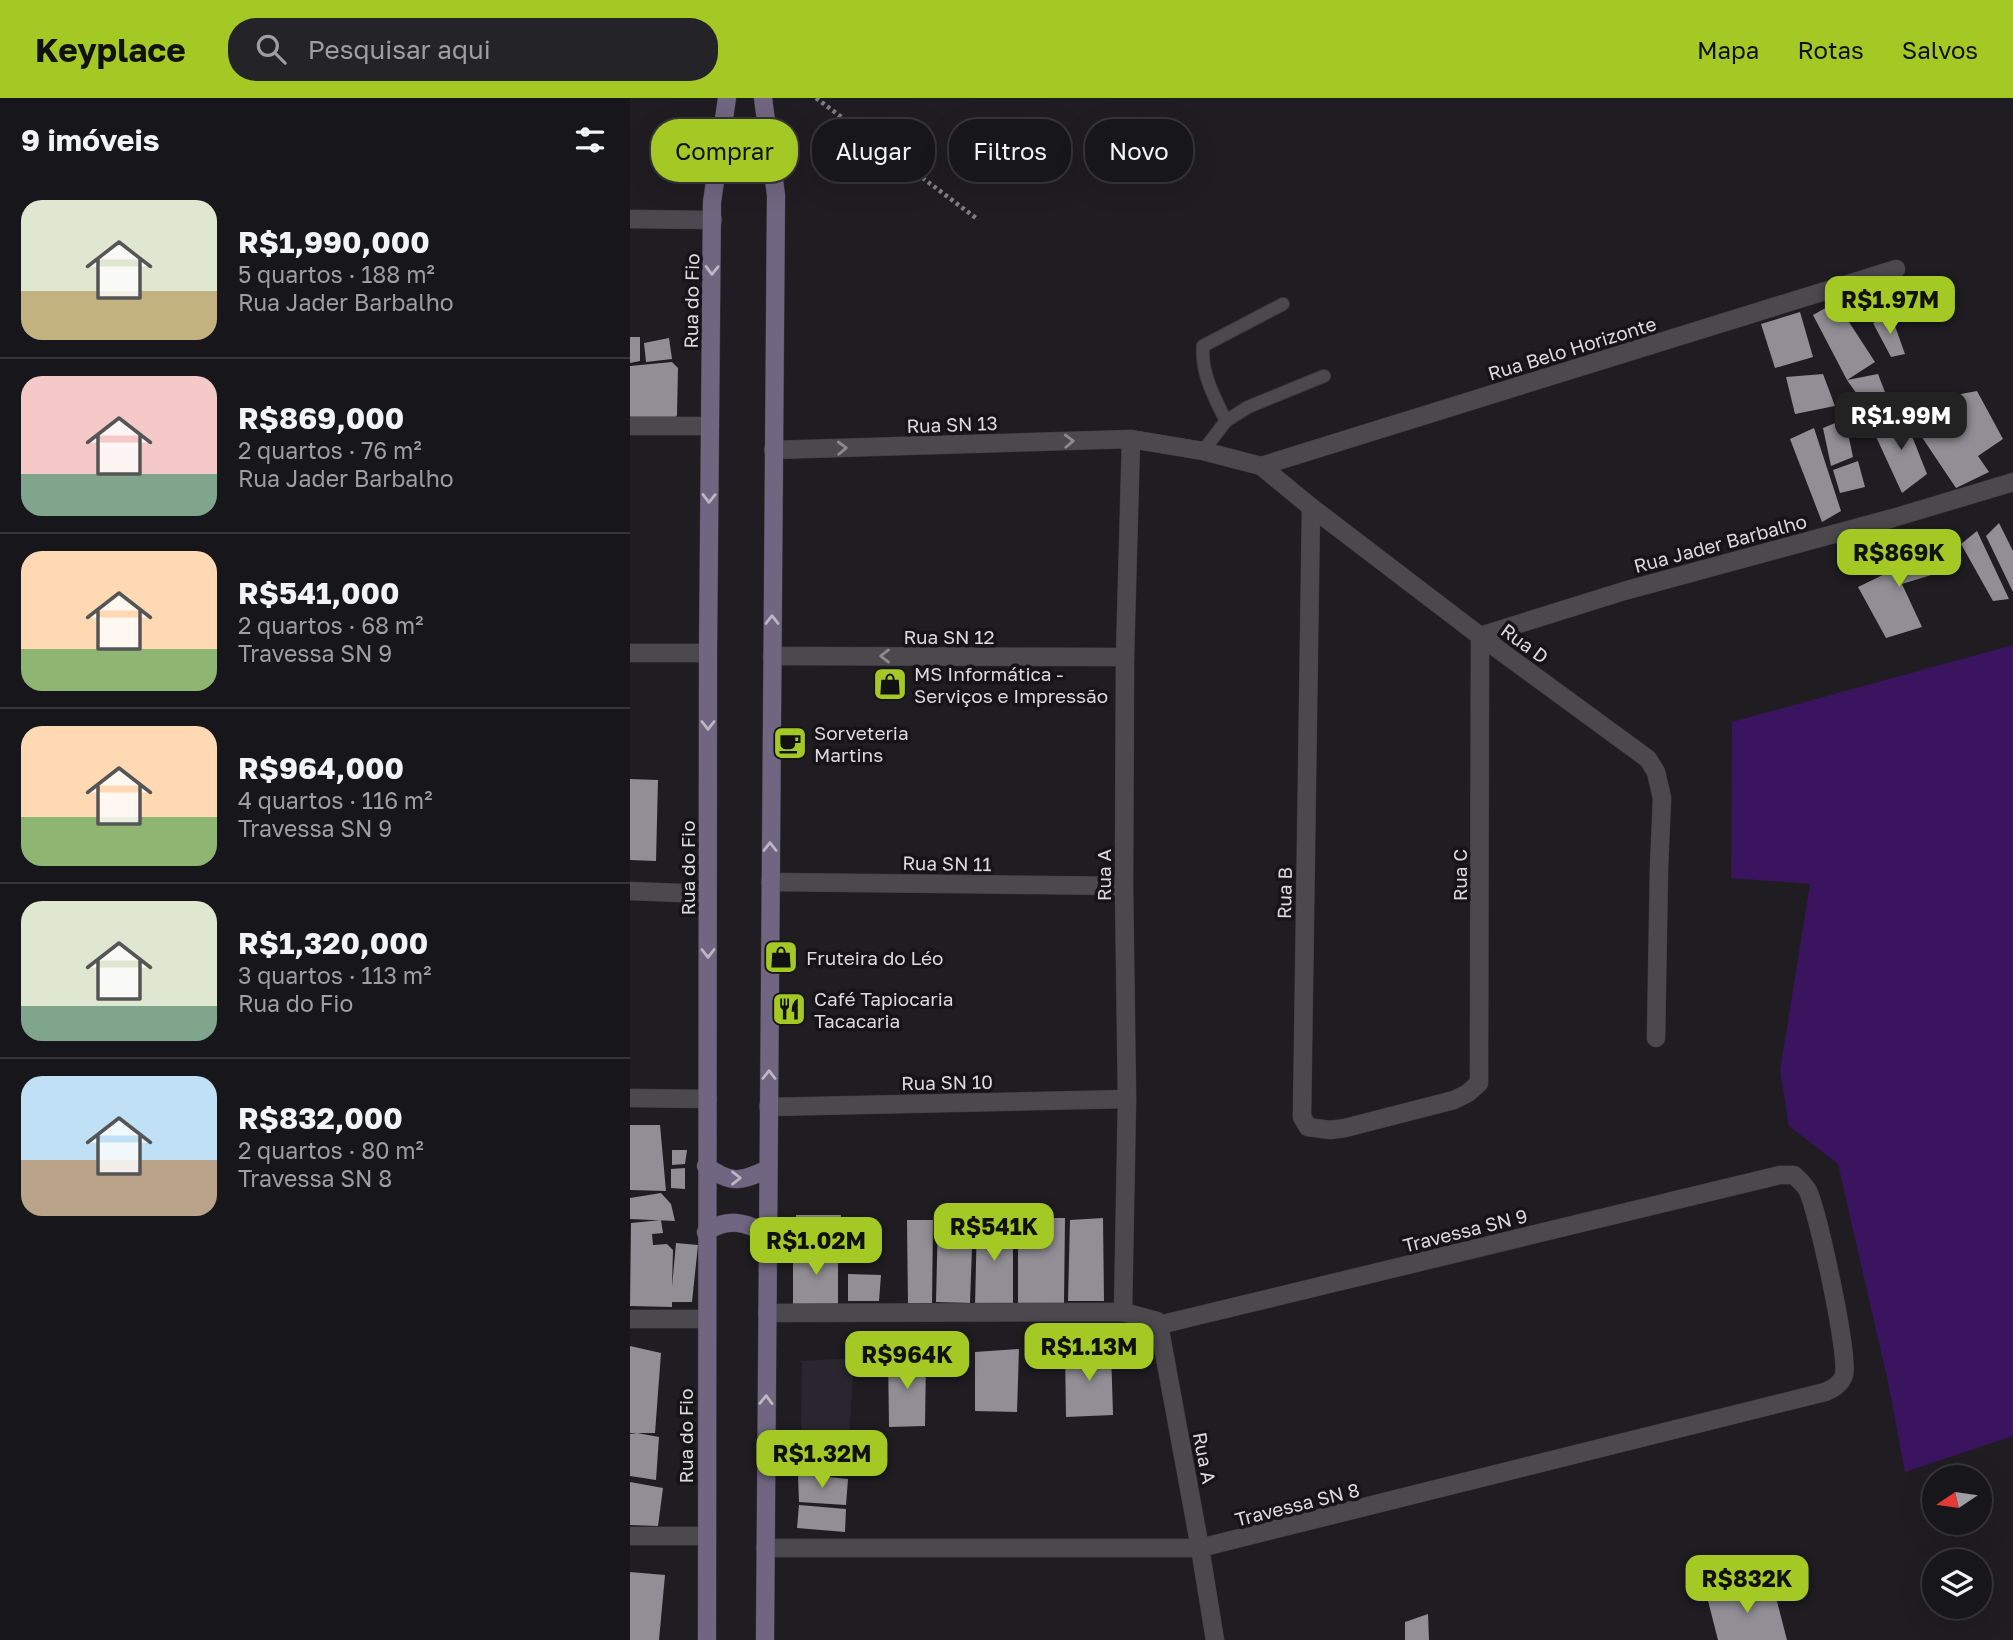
<!DOCTYPE html>
<html lang="pt">
<head>
<meta charset="utf-8">
<style>
	body { margin:0; font-family:"Golos Text",sans-serif; background:#242327; color:#f1f3f6; height:100vh; display:flex; flex-direction:column; font-size:26px; white-space:nowrap }
	* { box-sizing:border-box; margin:0 }
	p { font-size:23px; color:#9e9fa2 }
	.icon { flex:none; width:38px; height:38px; fill:none; stroke:currentColor; stroke-width:2; stroke-linecap:round; stroke-linejoin:round }
	.map { position:relative; flex:1; overflow:hidden }
	.details { display:flex; flex-direction:column; background:#17161a; width:630px }
	.details>* { flex:none }
	.banner { position:absolute; left:21px; top:21px; width:665px; height:63px; display:flex; gap:14px }
	.needle { width:46px; rotate:257deg }
	.buttons { position:absolute; left:1292px; top:1367px; display:grid; gap:14px }
	.buttons a { display:grid; place-items:center; width:70px; height:70px; border-radius:50%; background:#17161a; box-shadow:0 7px 28px #0002,0 0 0 2px #363539; font-size:35px }
	.price { position:absolute; translate:-50% -60px; padding:0 16px; border-radius:14px; background:#a4c824; color:#111; font-size:23px; line-height:46px; filter:drop-shadow(0 2px 4px #0008) }
	.price::after { content:''; position:absolute; left:50%; top:42px; width:21px; height:16px; margin-left:-10px; background:inherit; clip-path:polygon(0 0,100% 0,50% 100%) }
	.price.on { background:#222; color:#fff }
	ul { padding:0; list-style:none }
	li { display:flex; align-items:center; gap:21px; height:175px; padding:0 21px }
	li+li { border-top:2px solid #363539 }
	li span { display:grid; place-items:center; flex:none; width:196px; height:140px; border-radius:21px; color:#555 }
	li>.icon { margin-inline-start:auto }
	span .icon { width:84px; height:84px; fill:#fffc; stroke-width:1 }
	li b { font-size:30px }
	h2 { display:flex; justify-content:space-between; align-items:center; height:84px; padding:0 21px; font-size:30px }
	.chip { padding:0 24px; border-radius:28px; background:#17161a; box-shadow:0 7px 28px #0002,0 0 0 2px #363539; font-size:24px; line-height:63px }
	.chip.on { background:#a4c824; color:#111 }
	header { display:flex; align-items:center; gap:42px; box-sizing:border-box; height:98px; padding:0 35px; background:#a4c824; color:#111 }
	header strong { font-size:33px }
	nav { display:flex; gap:38px; margin-inline-start:auto; font-size:24px }
	.search { width:490px; height:63px; background:#242327; display:flex; align-items:center; gap:18px; box-sizing:border-box; padding:0 24px; border-radius:28px; color:#9e9fa2; font-size:26px }
	main { display:flex; flex:1; min-height:0 }
	.map>svg:first-child { display:block }
	.built { fill:#2a2630 }
	.green { fill:#3a145e }
	.building { fill:#918f95 }
	.lines { fill:none; stroke-linecap:round; stroke-linejoin:round }
	.lane-casing { stroke:#3c3a3e; stroke-width:14 }
	.street-casing { stroke:#3c3a3e; stroke-width:19 }
	.secondary-casing { stroke:#3c3a3e; stroke-width:19 }
	.path { stroke:#7e7c81; stroke-width:4.5; stroke-dasharray:3.5 3.5; stroke-linecap:butt }
	.lane { stroke:#4b494e; stroke-width:12 }
	.street { stroke:#4b494e; stroke-width:18 }
	.secondary { stroke:#706681; stroke-width:18 }
	.oneway { stroke:#bcb7c2 }
	.oneway2 { stroke:#8c8a8f }
	.labels { text-anchor:middle; dominant-baseline:central; stroke-width:7; stroke-linejoin:round; paint-order:stroke }
	.street-label { font-size:19px; fill:#dcdade; stroke:#161419 }
	.poi-label { font-size:19px; fill:#dcdade; stroke:#161419; text-anchor:start }
</style>
</head>
<body>
<header>
<strong>Keyplace</strong>
<div class="search"><svg class="icon" aria-label="search" viewBox="0 0 24 24"><circle cx="10" cy="10" r="6"/><path d="M15 15l6 6"/></svg>Pesquisar aqui</div>
<nav><a>Mapa</a><a>Rotas</a><a>Salvos</a></nav>
</header>
<main>
<section class="details">
<h2>9 imóveis<svg class="icon" aria-label="filters" viewBox="0 0 24 24"><path d="M4 7h16M4 17h16"/><circle cx="9" cy="7" r="2"/><circle cx="15" cy="17" r="2"/></svg></h2>
<ul>
<li><span style="background:linear-gradient(#dfe7d0 65%,#c2b280 0)"><svg class="icon" aria-label="home" viewBox="0 0 24 24"><path d="M3 11l9-7 9 7M6 9v11h12V9"/></svg></span><div><b>R$1,990,000</b><p>5 quartos · 188 m²</p><p>Rua Jader Barbalho</p></div></li>
<li><span style="background:linear-gradient(#f6c9c9 70%,#7fa58c 0)"><svg class="icon" aria-label="home" viewBox="0 0 24 24"><path d="M3 11l9-7 9 7M6 9v11h12V9"/></svg></span><div><b>R$869,000</b><p>2 quartos · 76 m²</p><p>Rua Jader Barbalho</p></div></li>
<li><span style="background:linear-gradient(#ffd9b3 70%,#8fb573 0)"><svg class="icon" aria-label="home" viewBox="0 0 24 24"><path d="M3 11l9-7 9 7M6 9v11h12V9"/></svg></span><div><b>R$541,000</b><p>2 quartos · 68 m²</p><p>Travessa SN 9</p></div></li>
<li><span style="background:linear-gradient(#ffd9b3 65%,#8fb573 0)"><svg class="icon" aria-label="home" viewBox="0 0 24 24"><path d="M3 11l9-7 9 7M6 9v11h12V9"/></svg></span><div><b>R$964,000</b><p>4 quartos · 116 m²</p><p>Travessa SN 9</p></div></li>
<li><span style="background:linear-gradient(#dfe7d0 75%,#7fa58c 0)"><svg class="icon" aria-label="home" viewBox="0 0 24 24"><path d="M3 11l9-7 9 7M6 9v11h12V9"/></svg></span><div><b>R$1,320,000</b><p>3 quartos · 113 m²</p><p>Rua do Fio</p></div></li>
<li><span style="background:linear-gradient(#bfe0f5 60%,#b9a48a 0)"><svg class="icon" aria-label="home" viewBox="0 0 24 24"><path d="M3 11l9-7 9 7M6 9v11h12V9"/></svg></span><div><b>R$832,000</b><p>2 quartos · 80 m²</p><p>Travessa SN 8</p></div></li>
</ul>
</section>
<div class="map">
<svg width="1383" height="1542" viewBox="0 0 1383 1542">
	<rect width="100%" height="100%" fill="#1f1d22"/>
	<polygon class="built" points="224,1260 219,1340 171,1338 172,1263"/>
	<polygon class="green" points="1383,547 1383,1338 1275,1374 1258,1284 1208,1066 1159,1028 1150,973 1180,786 1101,780 1102,624"/>
	<g class="building">
		<polygon points="1206,204 1245,264 1217,282 1183,217"/>
		<polygon points="1170,214 1183,259 1145,270 1131,226"/>
		<polygon points="1261,217 1275,256 1261,259 1243,225"/>
		<polygon points="0,239 10,239 10,263 0,265"/>
		<polygon points="39,240 42,261 16,264 14,245"/>
		<polygon points="42,264 48,270 47,317 43,324 0,325 0,268"/>
		<polygon points="1193,276 1205,308 1165,316 1156,279"/>
		<polygon points="1248,276 1263,315 1243,319 1217,282"/>
		<polygon points="1347,293 1373,341 1348,358 1359,374 1326,390 1279,320 1309,300"/>
		<polygon points="1274,318 1297,376 1272,395 1242,330"/>
		<polygon points="1215,321 1223,359 1201,368 1193,330"/>
		<polygon points="1184,330 1211,413 1192,424 1160,341"/>
		<polygon points="1228,363 1235,389 1210,395 1203,372"/>
		<polygon points="1369,425 1383,453 1383,494 1356,438"/>
		<polygon points="1347,433 1379,501 1363,503 1331,446"/>
		<polygon points="1297,443 1311,474 1272,486 1292,529 1256,540 1228,489 1265,471 1272,486 1263,449"/>
		<polygon points="0,681 28,682 26,763 0,762"/>
		<polygon points="0,1027 30,1027 36,1093 0,1092"/>
		<polygon points="42,1052 57,1052 55,1066 42,1067"/>
		<polygon points="55,1070 55,1091 41,1090 41,1071"/>
		<polygon points="31,1095 41,1106 45,1123 0,1121 0,1100"/>
		<polygon points="166,1117 211,1117 210,1144 165,1145"/>
		<polygon points="308,1120 343,1122 340,1205 306,1204"/>
		<polygon points="388,1120 435,1120 434,1206 388,1207"/>
		<polygon points="473,1120 474,1203 438,1203 440,1122"/>
		<polygon points="31,1122 33,1135 22,1136 23,1147 37,1146 43,1152 42,1189 46,1145 68,1147 62,1204 42,1204 42,1209 0,1208 1,1125"/>
		<polygon points="277,1122 303,1122 302,1207 278,1208"/>
		<polygon points="347,1122 383,1122 383,1207 345,1208"/>
		<polygon points="208,1150 208,1207 163,1207 163,1151"/>
		<polygon points="218,1176 251,1177 249,1203 218,1203"/>
		<polygon points="0,1248 31,1255 25,1335 0,1335"/>
		<polygon points="389,1251 387,1314 345,1313 345,1254"/>
		<polygon points="435,1251 481,1253 483,1317 436,1319"/>
		<polygon points="258,1256 296,1259 295,1328 259,1329"/>
		<polygon points="7,1335 29,1339 26,1382 0,1378 0,1336"/>
		<polygon points="169,1350 216,1353 213,1377 168,1374"/>
		<polygon points="168,1376 218,1381 216,1407 169,1404"/>
		<polygon points="0,1384 33,1390 28,1428 0,1427"/>
		<polygon points="169,1407 216,1411 215,1434 167,1430"/>
		<polygon points="0,1474 35,1477 29,1542 0,1542"/>
		<polygon points="1143,1488 1157,1542 1088,1542 1076,1495"/>
		<polygon points="798,1516 799,1542 775,1542 775,1524"/>
	</g>
	<g class="lines">
		<g class="lane-casing">
			<g id="lane">
				<path d="M596,323C584,299 571,275 573,248L653,206"/>
				<polyline points="573,353 596,323 618,309 694,278"/>
			</g>
		</g>
		<g class="street-casing">
			<g id="street">
				<polyline points="0,121 83,122"/>
				<polyline points="0,328 80,328"/>
				<polyline points="143,352 501,341 573,353 631,368 681,409 850,538 1018,661 1026,674 1032,700 1029,770 1026,940"/>
				<polyline points="631,368 1266,171"/>
				<polyline points="681,409 672,1019 678,1029 700,1032 715,1030 824,1002 838,995 849,985 850,538 994,493 1263,420 1383,384"/>
				<polyline points="0,555 78,555"/>
				<polyline points="142,558 495,559"/>
				<polyline points="140,784 494,788"/>
				<polyline points="0,793 77,796"/>
				<polyline points="0,1000 78,1001"/>
				<polyline points="138,1009 497,1001"/>
				<polyline points="493,1214 497,1001 494,788 495,559 501,341"/>
				<polyline points="137,1215 493,1214 527,1223 529,1227"/>
				<polyline points="0,1221 76,1221"/>
				<polyline points="529,1227 570,1450 585,1542"/>
				<polyline points="0,1438 77,1438"/>
				<path d="M135,1450H570L1195,1294C1204,1290 1211,1286 1214,1277C1219,1256 1188,1115 1178,1093C1175,1087 1169,1082 1164,1077H1150L529,1227"/>
			</g>
		</g>
		<g class="secondary-casing">
			<g id="secondary">
				<polyline points="133,0 146,97 135,1542"/>
				<path d="M76,1068C101,1086 110,1084 138,1071"/>
				<path d="M76,1134C97,1119 116,1124 137,1136"/>
				<polyline points="77,1542 78,555 82,104 97,0"/>
			</g>
		</g>
		<polyline class="path" points="186,0 346,120"/>
		<use href="#lane" class="lane"/>
		<use href="#street" class="street"/>
		<use href="#secondary" class="secondary"/>
	</g>
	<defs><path id="oneway-chevron" d="M-2-3.5L2.5 0L-2 3.5" fill="none" stroke-width="1.6" stroke-linecap="round" stroke-linejoin="round" transform="scale(1.75)"/></defs>
	<g class="oneway">
		<use href="#oneway-chevron" transform="translate(82 172) rotate(91)"/>
		<use href="#oneway-chevron" transform="translate(79 400) rotate(91)"/>
		<use href="#oneway-chevron" transform="translate(142 522) rotate(-90)"/>
		<use href="#oneway-chevron" transform="translate(78 627) rotate(90)"/>
		<use href="#oneway-chevron" transform="translate(140 749) rotate(-90)"/>
		<use href="#oneway-chevron" transform="translate(78 855) rotate(90)"/>
		<use href="#oneway-chevron" transform="translate(139 977) rotate(-90)"/>
		<use href="#oneway-chevron" transform="translate(106 1080)"/>
		<use href="#oneway-chevron" transform="translate(136 1302) rotate(-89)"/>
	</g>
	<g class="oneway2">
		<use href="#oneway-chevron" transform="translate(439 343) rotate(-2)"/>
		<use href="#oneway-chevron" transform="translate(212 350) rotate(-2)"/>
		<use href="#oneway-chevron" transform="translate(255 558) rotate(-180)"/>
	</g>
	<defs>
		<g id="shop-square" transform="scale(1.75)"><rect x="-9" y="-9" width="18" height="18" rx="4" fill="#a4c824" stroke="#161419"/><path d="M-5-2.5h2.3a2.7 3.5 0 0 1 5.4 0H5L5.5 6h-11ZM-1.5-2.5h3a1.5 2.3 0 0 0-3 0Z" fill="#111"/></g>
		<g id="cafe-square" transform="scale(1.75)"><rect x="-9" y="-9" width="18" height="18" rx="4" fill="#a4c824" stroke="#161419"/><path d="M-5.5-4.5H6V0H3Q3 3.5 0 3.5H-2.5Q-5.5 3.5-5.5 0ZM3-3.2v2h1.7v-2ZM-6 4.5H4V6H-6Z" fill="#111"/></g>
		<g id="restaurant-square" transform="scale(1.75)"><rect x="-9" y="-9" width="18" height="18" rx="4" fill="#a4c824" stroke="#161419"/><path d="M-5-6h1v4h1v-4h1v4h1v-4h1v5L-1.5 .5V6h-2V.5L-5-1ZM5-6V6H3V1.5H1.5Q1.5-4 5-6Z" fill="#111"/></g>
	</defs>
	<g fill-rule="evenodd">
		<use href="#shop-square" x="260" y="586"/>
		<use href="#cafe-square" x="160" y="645"/>
		<use href="#shop-square" x="151" y="859"/>
		<use href="#restaurant-square" x="159" y="911"/>
	</g>
	<g class="labels">
		<g class="street-label">
			<text transform="translate(61 203) rotate(-89)">Rua do Fio</text>
			<text transform="translate(942 250) rotate(-17)">Rua Belo Horizonte</text>
			<text transform="translate(322 326) rotate(-2)">Rua SN 13</text>
			<text transform="translate(1090 445) rotate(-15)">Rua Jader Barbalho</text>
			<text x="319" y="538">Rua SN 12</text>
			<text transform="translate(895 545) rotate(36)">Rua D</text>
			<text transform="translate(317 765) rotate(1)">Rua SN 11</text>
			<text transform="translate(57 770) rotate(-90)">Rua do Fio</text>
			<text transform="translate(473 777) rotate(-90)">Rua A</text>
			<text transform="translate(829 777) rotate(-90)">Rua C</text>
			<text transform="translate(654 795) rotate(-89)">Rua B</text>
			<text transform="translate(317 984) rotate(-1)">Rua SN 10</text>
			<text transform="translate(835 1132) rotate(-14)">Travessa SN 9</text>
			<text transform="translate(55 1338) rotate(-90)">Rua do Fio</text>
			<text transform="translate(575 1360) rotate(79)">Rua A</text>
			<text transform="translate(667 1406) rotate(-14)">Travessa SN 8</text>
		</g>
		<g class="poi-label">
			<text x="284" y="575">MS Informática -<tspan x="284" dy="22">Serviços e Impressão</tspan></text>
			<text x="184" y="634">Sorveteria<tspan x="184" dy="22">Martins</tspan></text>
			<text x="176" y="859">Fruteira do Léo</text>
			<text x="184" y="900">Café Tapiocaria<tspan x="184" dy="22">Tacacaria</tspan></text>
		</g>
	</g>
</svg>
<div class="buttons">
<a><svg class="needle" viewBox="-14 -14 28 28"><path d="M0-13l5 13h-10z" fill="#e53935"/><path d="M0 13l5-13h-10z" fill="#9e9fa2"/></svg></a>
<a><svg class="icon" aria-label="layers" viewBox="0 0 24 24"><path d="M12 4l9 5-9 5-9-5zM3 14l9 5 9-5"/></svg></a>
</div>
<b class="price" style="left:1260px;top:238px">R$1.97M</b>
<b class="price on" style="left:1271px;top:354px">R$1.99M</b>
<b class="price" style="left:1269px;top:491px">R$869K</b>
<b class="price" style="left:364px;top:1165px">R$541K</b>
<b class="price" style="left:186px;top:1179px">R$1.02M</b>
<b class="price" style="left:459px;top:1285px">R$1.13M</b>
<b class="price" style="left:277px;top:1293px">R$964K</b>
<b class="price" style="left:192px;top:1392px">R$1.32M</b>
<b class="price" style="left:1117px;top:1517px">R$832K</b>
<div class="banner">
<a class="chip on">Comprar</a>
<a class="chip">Alugar</a>
<a class="chip">Filtros</a>
<a class="chip">Novo</a>
</div>
</div>
</main>
</body>
</html>
